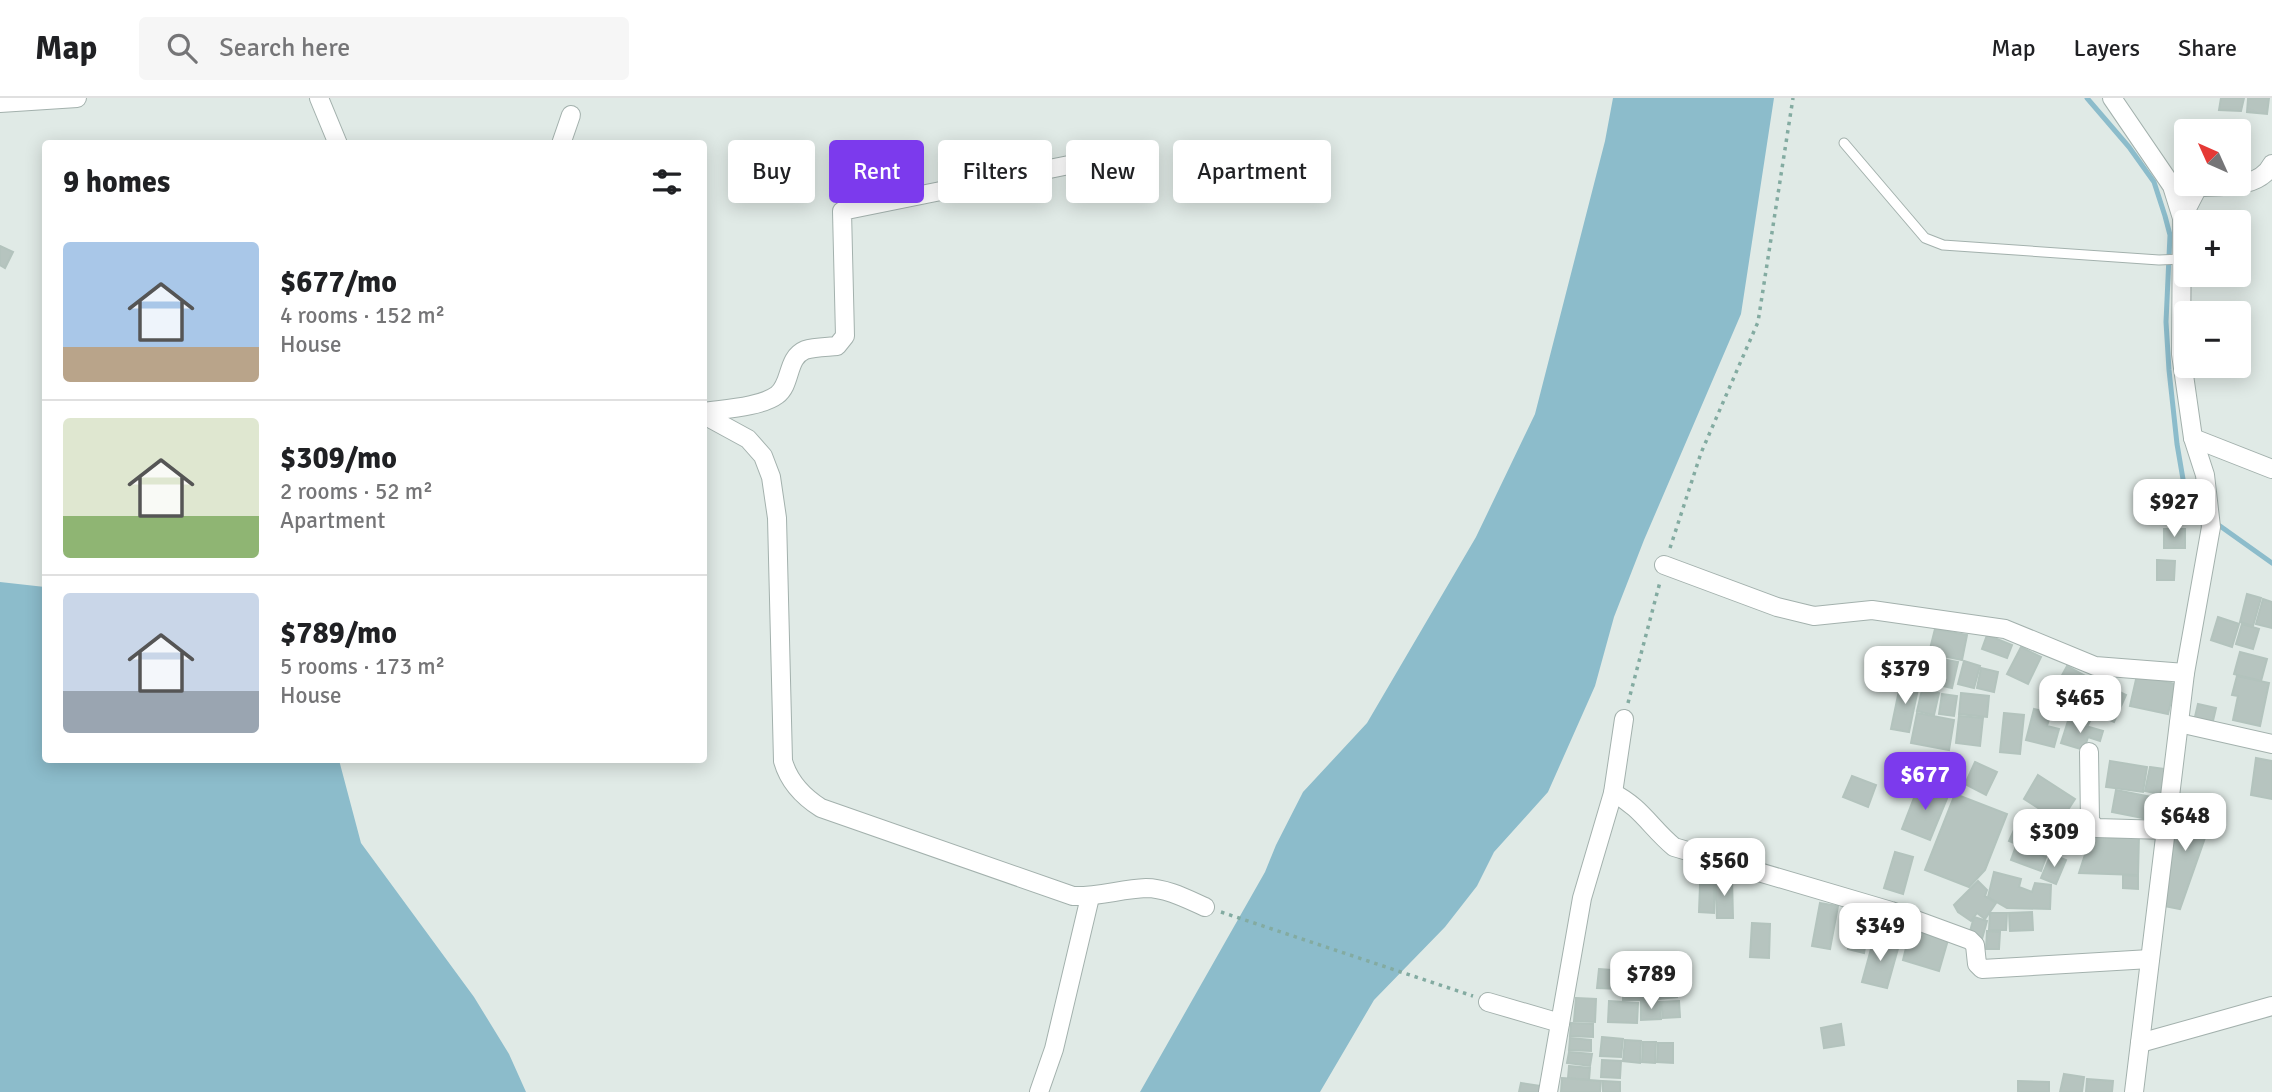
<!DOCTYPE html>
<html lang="en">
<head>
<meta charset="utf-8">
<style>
	body { margin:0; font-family:Signika,sans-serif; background:#f6f6f6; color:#202124; height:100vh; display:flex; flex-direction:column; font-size:26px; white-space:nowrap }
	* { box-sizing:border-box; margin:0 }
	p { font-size:23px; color:#757577 }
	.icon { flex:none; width:38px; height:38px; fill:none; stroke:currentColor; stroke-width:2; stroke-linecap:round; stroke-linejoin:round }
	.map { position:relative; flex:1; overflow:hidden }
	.panel { position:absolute; left:42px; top:42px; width:665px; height:623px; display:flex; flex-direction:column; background:#fff; border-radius:7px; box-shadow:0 4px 18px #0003 }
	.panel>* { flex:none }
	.top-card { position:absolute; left:728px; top:42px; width:665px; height:63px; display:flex; gap:14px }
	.needle { width:46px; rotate:315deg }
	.fabs { position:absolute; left:2174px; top:21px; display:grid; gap:14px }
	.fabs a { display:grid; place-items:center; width:77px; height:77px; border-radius:7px; background:#fff; box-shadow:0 4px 18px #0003; font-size:35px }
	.price { position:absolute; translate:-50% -60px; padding:0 16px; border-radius:14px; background:#fff; color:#222; font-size:23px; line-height:46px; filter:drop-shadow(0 2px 4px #0008) }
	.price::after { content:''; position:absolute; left:50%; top:42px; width:21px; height:16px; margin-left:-10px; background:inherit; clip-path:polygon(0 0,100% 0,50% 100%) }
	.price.current { background:#7c3aed; color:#fff }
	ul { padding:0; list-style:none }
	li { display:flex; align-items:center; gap:21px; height:175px; padding:0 21px }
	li+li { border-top:2px solid #e0e0e0 }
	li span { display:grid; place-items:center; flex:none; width:196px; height:140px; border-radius:7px; color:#555 }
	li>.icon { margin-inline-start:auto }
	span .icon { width:84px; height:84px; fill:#fffc; stroke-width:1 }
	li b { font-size:30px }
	h2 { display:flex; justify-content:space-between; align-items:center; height:84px; padding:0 21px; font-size:30px }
	.pill { padding:0 24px; border-radius:7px; background:#fff; box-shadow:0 4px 18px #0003; font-size:24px; line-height:63px }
	.pill.current { background:#7c3aed; color:#fff }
	header { display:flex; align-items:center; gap:42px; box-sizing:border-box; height:98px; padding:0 35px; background:#fff; border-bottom:2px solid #e0e0e0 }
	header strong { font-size:33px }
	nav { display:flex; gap:38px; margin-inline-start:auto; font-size:24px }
	.search { width:490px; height:63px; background:#f6f6f6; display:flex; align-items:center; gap:18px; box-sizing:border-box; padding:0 24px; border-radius:7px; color:#757577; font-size:26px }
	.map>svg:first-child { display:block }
	.water { fill:#8cbccb }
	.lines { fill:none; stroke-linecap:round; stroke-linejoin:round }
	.stream { stroke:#8cbccb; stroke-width:5 }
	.building { fill:#b6c4bf; stroke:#b3c3bd; stroke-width:2 }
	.service-casing { stroke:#a3b1ad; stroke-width:11 }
	.minor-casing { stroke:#a3b1ad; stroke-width:20 }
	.path { stroke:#83aba1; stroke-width:3.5; stroke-dasharray:3.5 5; stroke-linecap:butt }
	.service { stroke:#fff; stroke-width:9 }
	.minor { stroke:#fff; stroke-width:18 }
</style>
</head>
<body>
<header>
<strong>Map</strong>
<div class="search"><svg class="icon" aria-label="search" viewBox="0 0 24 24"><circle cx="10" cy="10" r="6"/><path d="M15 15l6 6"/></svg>Search here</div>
<nav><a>Map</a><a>Layers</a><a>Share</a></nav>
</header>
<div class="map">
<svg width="2272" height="994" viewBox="0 0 2272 994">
	<rect width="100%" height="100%" fill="#e0eae6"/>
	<g class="water">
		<polygon points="1613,0 1774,0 1741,216 1644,442 1614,519 1595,588 1548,694 1494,754 1477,788 1445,829 1374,902 1320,994 1140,994 1265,774 1276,747 1303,694 1367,625 1476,439 1535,316 1605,43"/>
		<polygon points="0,484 45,489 46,662 339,662 361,745 474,899 509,956 526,994 0,994"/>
	</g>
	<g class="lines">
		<g class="stream">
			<polyline points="2087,0 2129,49 2154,84 2165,118 2170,137 2166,224 2169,272 2177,346 2184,387 2203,413"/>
			<polyline points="2220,428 2272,465"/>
		</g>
	</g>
	<g class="building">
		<polygon points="2221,0 2244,0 2241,13 2219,12"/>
		<polygon points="2256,0 2269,0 2267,16 2247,14 2248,1"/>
		<polygon points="0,148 13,154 5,170 0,167"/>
		<rect x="2164" y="431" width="21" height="19"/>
		<polygon points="2157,462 2175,463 2174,482 2157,482"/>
		<polygon points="2247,496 2261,500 2253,528 2240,524"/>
		<polygon points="2263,501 2272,504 2272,530 2256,526"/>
		<polygon points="2218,519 2239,526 2232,549 2211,542"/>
		<polygon points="2242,526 2259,531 2253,551 2236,546"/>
		<polygon points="1935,531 1967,537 1962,562 1929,555"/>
		<polygon points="1987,537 2012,547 2007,560 1982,551"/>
		<polygon points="2021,549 2041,559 2028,586 2007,576"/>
		<polygon points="2240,554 2267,561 2261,583 2234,576"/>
		<polygon points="1926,558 1958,564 1952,590 1921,583"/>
		<polygon points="1964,563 1980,568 1974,590 1958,586"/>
		<polygon points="2067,568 2087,579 2070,612 2049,601"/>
		<polygon points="1981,570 1998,574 1994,594 1977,590"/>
		<polygon points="2137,577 2175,586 2168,616 2130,608"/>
		<polygon points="2237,578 2269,585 2260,628 2233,622 2238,598 2232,597"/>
		<polygon points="2090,580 2126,597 2114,624 2094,615 2088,627 2072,619"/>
		<polygon points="1901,583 1919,586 1909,634 1891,631"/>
		<polygon points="1922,592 1939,595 1934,617 1917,613"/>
		<polygon points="1961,595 1989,598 1987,619 1959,616"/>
		<polygon points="1942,596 1957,598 1954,618 1939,616"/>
		<polygon points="2198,606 2216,610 2212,627 2194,623"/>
		<polygon points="2034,611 2051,615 2047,628 2059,631 2054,649 2026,642"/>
		<polygon points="1917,615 1954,622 1949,652 1911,645"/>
		<polygon points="2004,615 2024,617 2020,656 2000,654"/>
		<polygon points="1959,618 1983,620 1980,648 1956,645"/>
		<polygon points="2068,623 2103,633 2100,643 2088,639 2084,652 2061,645"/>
		<polygon points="2256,660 2272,663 2272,701 2251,697"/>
		<polygon points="2110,663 2147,669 2143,694 2106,689"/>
		<polygon points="1975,664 1997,674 1986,697 1965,686"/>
		<polygon points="2150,669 2165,671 2160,696 2145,693"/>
		<polygon points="2038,677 2075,701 2060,724 2024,701"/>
		<polygon points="1852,678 1876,687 1868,709 1843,699"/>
		<polygon points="1919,687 1948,698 1930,742 1902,731"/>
		<polygon points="2116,692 2157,700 2153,722 2112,714"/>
		<polygon points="1955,696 2007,716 1985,772 1969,789 1925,772"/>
		<polygon points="2179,708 2213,717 2180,811 2164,808"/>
		<polygon points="2019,721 2038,730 2028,751 2009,743"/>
		<polygon points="2092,735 2139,737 2138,777 2079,775"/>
		<polygon points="2016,748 2046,759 2041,773 2011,762"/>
		<polygon points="1895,754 1913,759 1903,796 1884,790"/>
		<polygon points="2051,756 2066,762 2056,786 2041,780"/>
		<polygon points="1994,774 2021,781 2019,789 2032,794 2035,785 2051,787 2050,811 2007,810 1988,799"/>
		<polygon points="2123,777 2138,778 2138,791 2123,790"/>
		<polygon points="1732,780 1733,820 1717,820 1715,781"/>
		<polygon points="1978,783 1987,792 1985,798 1996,805 1985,821 1977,815 1971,823 1958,814 1954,807"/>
		<polygon points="1700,787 1714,787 1714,815 1699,814"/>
		<polygon points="1820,805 1838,808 1830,851 1812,848"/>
		<polygon points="2032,814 2033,832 2010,833 2009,815"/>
		<polygon points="1990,815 2007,815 2006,832 1989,832"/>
		<polygon points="1974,819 1987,823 1982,841 1969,837"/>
		<polygon points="1752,825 1770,826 1769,860 1750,859"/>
		<polygon points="1854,825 1869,828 1864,855 1848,851"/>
		<polygon points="1907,830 1948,842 1939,873 1903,862 1906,850 1901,849"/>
		<polygon points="1987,833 2000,834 1999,851 1986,851"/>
		<polygon points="1874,840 1899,847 1887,890 1862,884"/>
		<polygon points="1672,856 1675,881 1636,885 1633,861"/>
		<polygon points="1599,871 1623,873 1621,891 1597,890"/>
		<polygon points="1633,872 1635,887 1655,884 1657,902 1623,902 1624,874"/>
		<polygon points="1675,884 1677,899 1659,901 1657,886"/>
		<polygon points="1576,900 1596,901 1595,924 1574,923"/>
		<polygon points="1609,903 1638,905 1637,925 1608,924"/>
		<polygon points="1679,903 1680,919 1663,920 1661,904"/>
		<polygon points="1641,904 1660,904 1661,921 1641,922"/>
		<polygon points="1571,925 1593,926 1593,939 1570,938"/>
		<polygon points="1841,926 1844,947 1824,950 1821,930"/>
		<polygon points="1602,939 1623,941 1621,959 1600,958"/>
		<polygon points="1570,940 1591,942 1591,953 1569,952"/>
		<polygon points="1625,942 1641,943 1640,965 1623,963"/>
		<polygon points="1643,944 1656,944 1655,965 1642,964"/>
		<polygon points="1658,945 1673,945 1673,965 1657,964"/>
		<polygon points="1569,954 1592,956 1590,968 1567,965"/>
		<polygon points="1602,962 1621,963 1620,980 1601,979"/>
		<polygon points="1569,968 1590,970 1589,982 1568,980"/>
		<polygon points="2064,976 2084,979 2082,994 2060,994"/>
		<polygon points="1562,980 1601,983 1600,994 1561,994"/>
		<polygon points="2087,981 2113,983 2112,994 2086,994"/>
		<polygon points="1603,983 1620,984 1620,994 1603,994"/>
		<polygon points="2018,983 2049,984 2049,994 2018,994"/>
		<polygon points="1521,985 1541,988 1540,994 1519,994"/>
	</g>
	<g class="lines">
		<g class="service-casing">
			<polyline id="service" points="1844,45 1925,140 1943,147 2159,162 2182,161"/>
		</g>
		<g class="minor-casing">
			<g id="minor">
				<polyline points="319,0 338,46"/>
				<polyline points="2112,0 2172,88 2182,120 2181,256 2193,340 2205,377 2211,429 2185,575 2134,994"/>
				<polyline points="0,5 77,0"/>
				<polyline points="561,46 571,17"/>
				<path d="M2182,120L2198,89C2221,88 2260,91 2272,66"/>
				<path d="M704,314C723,311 761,309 777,297C792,286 786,260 805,252C814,249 828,249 837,248L845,238L842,113L1069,67"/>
				<path d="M704,317L748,341L763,358L771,379L777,420L783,663C789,684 802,698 821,710L1073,798C1098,799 1121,791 1146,790C1166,790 1187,801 1205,809"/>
				<polyline points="2193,340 2272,371"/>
				<polyline points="1664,467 1777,509 1814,518 1872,512 2005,531 2095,568 2185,575"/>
				<polyline points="2179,625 2272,646"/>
				<polyline points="2089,654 2090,723 2096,730 2166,732"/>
				<path d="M1613,695C1641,709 1651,730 1674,749L1891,813L1970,842L1975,847L1977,866L1982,871L2150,861"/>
				<polyline points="1488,904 1560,925"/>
				<polyline points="2140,945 2272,908"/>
				<polyline points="1039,994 1054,951 1090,799"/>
				<polyline points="1548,994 1582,800 1613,695 1624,621"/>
			</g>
		</g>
		<g class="path">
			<polyline points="1670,450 1701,355 1758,224 1793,0"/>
			<polyline points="1628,605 1660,484"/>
			<polyline points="1221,814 1473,898"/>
		</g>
		<use href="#service" class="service"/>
		<use href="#minor" class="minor"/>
	</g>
</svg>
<div class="fabs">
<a><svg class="needle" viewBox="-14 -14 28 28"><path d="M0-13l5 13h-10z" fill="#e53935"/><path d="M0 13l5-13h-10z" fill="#757577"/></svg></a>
<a>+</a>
<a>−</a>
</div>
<b class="price" style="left:2174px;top:441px">$927</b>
<b class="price" style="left:1905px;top:608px">$379</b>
<b class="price" style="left:2080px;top:637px">$465</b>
<b class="price current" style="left:1925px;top:714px">$677</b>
<b class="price" style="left:2185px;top:755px">$648</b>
<b class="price" style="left:2054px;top:771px">$309</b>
<b class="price" style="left:1724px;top:800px">$560</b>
<b class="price" style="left:1880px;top:865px">$349</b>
<b class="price" style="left:1651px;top:913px">$789</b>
<div class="top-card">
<a class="pill">Buy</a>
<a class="pill current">Rent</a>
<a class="pill">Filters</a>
<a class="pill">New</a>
<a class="pill">Apartment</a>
</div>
<section class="panel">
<h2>9 homes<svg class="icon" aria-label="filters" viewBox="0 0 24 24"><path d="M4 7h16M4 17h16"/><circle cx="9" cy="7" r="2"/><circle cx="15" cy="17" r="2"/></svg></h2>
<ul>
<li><span style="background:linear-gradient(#a9c7e8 75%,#b9a48a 0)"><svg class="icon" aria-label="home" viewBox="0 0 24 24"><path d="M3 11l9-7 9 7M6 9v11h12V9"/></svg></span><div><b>$677/mo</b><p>4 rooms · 152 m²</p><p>House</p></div></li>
<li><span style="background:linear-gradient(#dfe7d0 70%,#8fb573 0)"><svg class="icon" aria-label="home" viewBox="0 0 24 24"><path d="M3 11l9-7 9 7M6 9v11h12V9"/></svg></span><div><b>$309/mo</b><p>2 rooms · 52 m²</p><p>Apartment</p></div></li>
<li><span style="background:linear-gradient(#c9d6e8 70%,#9aa5b1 0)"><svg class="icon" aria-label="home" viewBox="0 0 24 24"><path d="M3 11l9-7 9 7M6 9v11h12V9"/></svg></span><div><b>$789/mo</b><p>5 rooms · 173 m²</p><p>House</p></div></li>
</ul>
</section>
</div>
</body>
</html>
